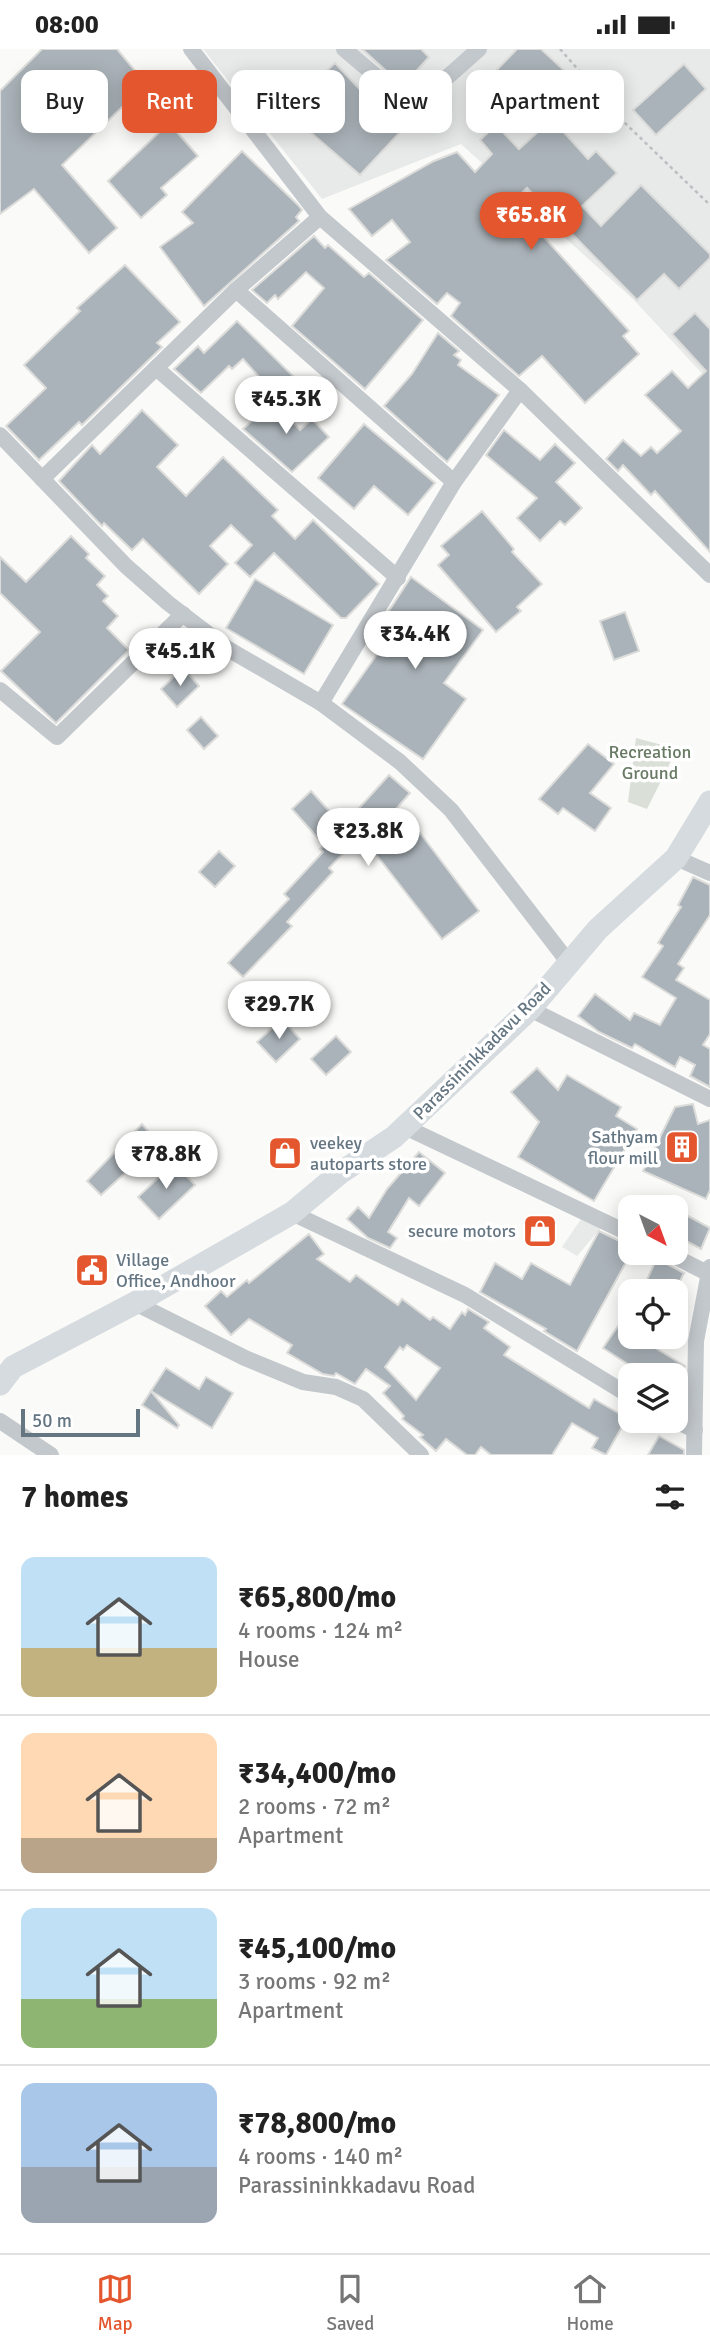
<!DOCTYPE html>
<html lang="en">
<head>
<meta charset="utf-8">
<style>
	body { margin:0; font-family:Signika,sans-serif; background:#f6f6f6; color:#222; height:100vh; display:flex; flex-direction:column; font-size:26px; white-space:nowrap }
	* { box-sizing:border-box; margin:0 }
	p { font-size:23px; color:#767676 }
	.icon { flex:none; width:38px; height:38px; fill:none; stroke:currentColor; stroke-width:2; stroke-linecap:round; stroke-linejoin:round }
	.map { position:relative; height:1406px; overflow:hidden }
	.side { display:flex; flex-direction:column; background:#fff; flex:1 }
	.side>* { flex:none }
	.banner { position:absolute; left:21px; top:21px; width:668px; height:63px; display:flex; gap:14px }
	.needle { width:46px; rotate:139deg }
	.controls { position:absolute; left:618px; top:1146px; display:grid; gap:14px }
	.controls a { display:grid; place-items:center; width:70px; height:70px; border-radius:14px; background:#fff; box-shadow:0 4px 18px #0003; font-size:35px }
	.scale { position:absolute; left:21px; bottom:18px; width:119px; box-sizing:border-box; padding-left:7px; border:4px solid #657683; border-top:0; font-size:19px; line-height:24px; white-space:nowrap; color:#657683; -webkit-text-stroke:5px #fff; paint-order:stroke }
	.price { position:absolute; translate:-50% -60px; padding:0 16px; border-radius:24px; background:#fff; color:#222; font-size:23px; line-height:46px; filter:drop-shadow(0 2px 4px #0008) }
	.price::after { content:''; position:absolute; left:50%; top:42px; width:21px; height:16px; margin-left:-10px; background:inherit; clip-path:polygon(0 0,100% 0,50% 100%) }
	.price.selected { background:#e4572e; color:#fff }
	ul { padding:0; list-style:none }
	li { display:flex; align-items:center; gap:21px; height:175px; padding:0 21px }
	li+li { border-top:2px solid #e0e0e0 }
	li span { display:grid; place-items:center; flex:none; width:196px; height:140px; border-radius:14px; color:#555 }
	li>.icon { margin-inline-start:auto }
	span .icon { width:84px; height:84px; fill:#fffc; stroke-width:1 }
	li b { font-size:30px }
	h2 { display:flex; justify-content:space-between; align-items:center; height:84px; padding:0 21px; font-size:30px }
	.pill { padding:0 24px; border-radius:14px; background:#fff; box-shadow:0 4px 18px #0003; font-size:24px; line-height:63px }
	.pill.selected { background:#e4572e; color:#fff }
	.status { display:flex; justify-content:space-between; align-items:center; height:49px; padding:0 35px; background:#fff; direction:ltr }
	.status svg { height:19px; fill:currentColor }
	.dock { display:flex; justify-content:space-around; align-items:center; height:98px; border-top:2px solid #e0e0e0; background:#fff; font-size:19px; color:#767676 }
	.dock a { display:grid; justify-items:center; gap:4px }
	.dock .selected { color:#e4572e }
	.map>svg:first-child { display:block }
	.built { fill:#e8e9e9 }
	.green { fill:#dadfd7 }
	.building { fill:#aab3b9; stroke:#dcdcda; stroke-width:2; fill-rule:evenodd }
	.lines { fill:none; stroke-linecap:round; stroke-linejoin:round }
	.path { stroke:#bbbfc2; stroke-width:2.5; stroke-dasharray:3.5 3.5; stroke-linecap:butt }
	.street { stroke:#c3c8cc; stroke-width:16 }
	.secondary { stroke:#d6dbdf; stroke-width:23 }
	.labels { text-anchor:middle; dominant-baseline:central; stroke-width:7; stroke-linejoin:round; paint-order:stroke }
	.park-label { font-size:18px; fill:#687a64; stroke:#fff }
	.street-label { font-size:18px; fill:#657683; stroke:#fff }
	.poi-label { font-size:18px; fill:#657683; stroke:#fff; text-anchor:end }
</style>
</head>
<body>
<div class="status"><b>08:00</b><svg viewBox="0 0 49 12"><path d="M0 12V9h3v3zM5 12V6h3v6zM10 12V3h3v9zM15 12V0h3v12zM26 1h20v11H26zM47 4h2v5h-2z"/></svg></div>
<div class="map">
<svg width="710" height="1406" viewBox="0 0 710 1406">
	<rect width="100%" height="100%" fill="#fafaf8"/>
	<g class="built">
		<polygon points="203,0 710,0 710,333 634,251 461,95 322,150"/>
		<polygon points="581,1170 601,1179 577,1207 562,1198"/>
	</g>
	<polygon class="green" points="636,689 677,700 647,760 628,753"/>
	<g class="building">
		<polygon points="42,0 117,0 146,35 62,116 117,179 89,204 34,140 0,165 0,42"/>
		<polygon points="362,0 421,0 429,8 403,37"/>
		<polygon points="517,0 541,0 567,24 514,66 482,36"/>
		<polygon points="335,14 367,48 370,45 404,79 360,126 295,70 325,36 319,29"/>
		<polygon points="684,15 706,40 656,86 633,61"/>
		<polygon points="552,70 588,110 596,102 617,124 582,157 601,177 641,136 710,205 710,209 679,240 664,225 637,251 527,139 512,153 629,282 623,287 639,305 585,354 542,307 519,327 451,267 460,254 447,244 437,255 386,211 410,193 392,171 372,187 349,160 434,112 457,103 475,123 492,105 480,91 496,76 519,100"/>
		<polygon points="169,74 198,107 161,139 167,146 141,169 108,132"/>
		<polygon points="242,102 298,156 302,161 296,168 299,172 204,257 160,198 193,174 182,163"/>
		<polygon points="314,187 325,199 328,196 364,228 369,224 423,271 365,340 292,277 324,239 306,223 278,250 275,246 267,254 252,241"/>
		<polygon points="125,216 180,273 157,294 162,298 82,376 79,373 39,411 6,377 46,339 24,316 80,262 77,259"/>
		<polygon points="695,264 710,280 710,503 655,442 651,446 623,416 618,422 606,410 623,391 641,407 651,398 657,404 681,382 645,346 672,322 688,339 706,322 672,285"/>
		<polygon points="237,272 297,331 278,349 243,310 232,320 229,317 201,344 174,320 198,297 204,304"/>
		<polygon points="438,284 459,302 454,306 461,311 458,316 499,346 447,413 384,357 412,325"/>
		<polygon points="274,352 300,381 312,370 329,388 292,423 243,380"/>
		<polygon points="142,361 178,396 157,418 186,447 223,408 278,461 272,467 295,490 313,471 379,535 346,569 341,569 274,504 250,528 235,514 252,496 231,476 210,497 228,515 199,545 143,490 132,501 104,474 102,477 59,432 92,396 100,405"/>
		<polygon points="364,375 435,434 408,466 374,437 354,460 318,429"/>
		<polygon points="504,381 540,411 555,395 575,414 556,433 582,459 565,476 560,472 540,492 517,469 537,449 486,406"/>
		<polygon points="482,462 514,500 512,503 542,535 517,558 521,562 496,583 438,516 449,506 441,497"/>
		<polygon points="71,487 89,505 86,509 105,527 97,536 108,547 103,552 118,567 107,579 129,601 56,674 1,622 40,583 0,544 0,508 26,533"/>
		<polygon points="411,528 483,581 444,634 466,650 423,710 342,655 397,577 385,568"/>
		<polygon points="255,530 333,576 304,625 226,579"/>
		<polygon points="625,563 639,602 614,611 600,572"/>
		<polygon points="172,590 192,603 183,616 163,603"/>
		<polygon points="183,619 199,637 177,658 161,640"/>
		<polygon points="201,668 218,687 204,700 187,681"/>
		<polygon points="588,695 614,715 590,744 611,759 595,782 563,759 558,765 539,750"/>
		<polygon points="389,726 410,744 390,767 406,783 414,776 479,862 442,890 361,786 329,819 333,823 287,873 292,877 243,928 228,914 289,850 284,845 323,803 320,800 324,796 292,760 311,742 343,777"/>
		<polygon points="219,802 235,817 215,838 199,823"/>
		<polygon points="693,828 710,836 710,866 678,915 684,919 676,931 710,951 710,985 703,996 710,1000 710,1038 690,1027 695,1016 680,1008 675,1018 635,995 632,999 599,983 578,967 595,945 630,971 634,964 660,976 676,949 642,928 663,897 658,894 681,858 678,856"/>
		<polygon points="282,970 300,990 276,1013 257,993"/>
		<polygon points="336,987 351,1003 326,1026 311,1010"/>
		<polygon points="537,1019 558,1041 567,1026 621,1058 616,1067 637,1080 594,1152 518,1108 539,1073 511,1043"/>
		<polygon points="693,1055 698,1075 710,1071 710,1141 706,1150 643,1122 675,1058"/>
		<polygon points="142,1075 158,1094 101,1146 87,1132"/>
		<polygon points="419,1103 445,1124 419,1157 409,1149 388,1183 397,1189 390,1199 368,1189 347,1170 358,1158 369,1169 387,1140"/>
		<polygon points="174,1114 195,1136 159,1170 138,1148"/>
		<polygon points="688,1167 710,1179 701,1200 677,1187"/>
		<polygon points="599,1182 630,1197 630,1206 577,1302 544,1282 546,1280 480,1243 495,1214 522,1230 531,1214 570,1236"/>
		<path d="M309,1185L324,1205L317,1210L350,1233L356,1226L398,1256L402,1250L430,1271L433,1268L450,1280L462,1263L465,1266L468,1260L489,1273L484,1279L510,1298L504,1306L589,1359L594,1350L627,1369L606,1406L592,1399L598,1389L572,1374L552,1406H491L481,1398L475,1406H467L446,1390L436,1402L420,1388L423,1386L402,1370L404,1367L383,1344L390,1337L366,1320L355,1335L336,1324L334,1327L323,1325L287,1304L292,1296L249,1270L231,1286L205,1257L221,1242L227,1248L247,1231L249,1234ZM407,1296L440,1319L416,1351L385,1318L400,1298L403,1301Z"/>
		<polygon points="658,1207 663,1213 684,1224 675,1242 660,1242 645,1235"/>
		<polygon points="618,1277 630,1288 642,1291 685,1317 680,1326 645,1326 603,1299"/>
		<polygon points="166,1319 199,1340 206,1328 233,1344 212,1379 151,1342"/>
		<polygon points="151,1342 179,1376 177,1379 142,1356"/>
		<polygon points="659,1387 684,1401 684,1406 648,1406"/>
	</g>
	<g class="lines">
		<polyline class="path" points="560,0 626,75 710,156"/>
		<g class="street">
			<polyline points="191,0 320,168 520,341 710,526"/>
			<path d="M344,0L403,50C425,54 462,14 479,0"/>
			<polyline points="236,241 454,433"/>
			<polyline points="156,319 398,529"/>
			<polyline points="0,386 126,517 168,554 228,600 321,654 400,713 451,761 569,914"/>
			<polyline points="42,430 236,241 320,168"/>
			<polyline points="0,641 57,688 183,565"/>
			<polyline points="321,654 454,433 520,341"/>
			<polyline points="676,809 710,824"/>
			<polyline points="530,960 710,1050"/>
			<polyline points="405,1078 630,1185"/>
			<polyline points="292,1164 465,1246 630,1347"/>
			<polyline points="668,1204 707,1224"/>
			<polyline points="135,1254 245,1309 303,1333 336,1338 363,1350 421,1406"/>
			<polyline points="0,1372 51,1406"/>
			<polyline points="675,1372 695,1381"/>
			<polyline points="694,1406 696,1292 710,1218"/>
		</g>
		<polyline class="secondary" points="0,1335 13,1318 135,1254 292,1164 340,1124 394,1088 530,960 598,880 676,809 710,753"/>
	</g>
	<defs>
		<g id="building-square" transform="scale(1.75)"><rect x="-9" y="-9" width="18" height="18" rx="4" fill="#e4572e" stroke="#fff"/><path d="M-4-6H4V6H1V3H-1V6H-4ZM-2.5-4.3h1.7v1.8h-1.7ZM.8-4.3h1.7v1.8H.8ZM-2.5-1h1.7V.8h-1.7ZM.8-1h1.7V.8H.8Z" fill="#fff"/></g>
		<g id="shop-square" transform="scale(1.75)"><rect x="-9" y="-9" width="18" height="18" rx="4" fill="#e4572e" stroke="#fff"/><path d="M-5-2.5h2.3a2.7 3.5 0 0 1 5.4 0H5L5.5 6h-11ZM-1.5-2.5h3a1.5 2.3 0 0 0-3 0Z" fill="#fff"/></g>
		<g id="civic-square" transform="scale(1.75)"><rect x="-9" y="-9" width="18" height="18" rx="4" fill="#e4572e" stroke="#fff"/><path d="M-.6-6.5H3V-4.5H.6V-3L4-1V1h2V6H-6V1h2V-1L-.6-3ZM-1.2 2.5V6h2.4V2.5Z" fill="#fff"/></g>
	</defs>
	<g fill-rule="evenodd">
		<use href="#building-square" x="682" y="1098"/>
		<use href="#shop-square" x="285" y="1104"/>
		<use href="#shop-square" x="540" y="1182"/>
		<use href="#civic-square" x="92" y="1221"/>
	</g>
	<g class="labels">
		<g class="park-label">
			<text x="650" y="703">Recreation<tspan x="650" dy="21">Ground</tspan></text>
		</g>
		<g class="street-label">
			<text transform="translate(482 1002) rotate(-45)">Parassininkkadavu Road</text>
		</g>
		<g class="poi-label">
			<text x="658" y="1088">Sathyam<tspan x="658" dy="21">flour mill</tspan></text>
			<text x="310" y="1094" text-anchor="start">veekey<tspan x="310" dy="21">autoparts store</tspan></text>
			<text x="516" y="1182">secure motors</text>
			<text x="116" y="1211" text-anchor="start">Village<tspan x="116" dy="21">Office, Andhoor</tspan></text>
		</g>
	</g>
</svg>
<div class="controls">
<a><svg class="needle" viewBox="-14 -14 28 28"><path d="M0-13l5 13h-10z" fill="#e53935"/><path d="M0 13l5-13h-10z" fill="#767676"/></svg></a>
<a><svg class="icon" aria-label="locate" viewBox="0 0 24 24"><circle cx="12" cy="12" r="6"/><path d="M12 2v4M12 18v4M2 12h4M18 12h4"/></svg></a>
<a><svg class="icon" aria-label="layers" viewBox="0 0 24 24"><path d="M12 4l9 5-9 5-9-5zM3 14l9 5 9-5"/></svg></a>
</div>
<div class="scale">50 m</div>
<b class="price selected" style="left:531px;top:203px">₹65.8K</b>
<b class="price" style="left:286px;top:387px">₹45.3K</b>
<b class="price" style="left:415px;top:622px">₹34.4K</b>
<b class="price" style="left:180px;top:639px">₹45.1K</b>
<b class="price" style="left:368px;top:819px">₹23.8K</b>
<b class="price" style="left:279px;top:992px">₹29.7K</b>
<b class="price" style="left:166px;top:1142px">₹78.8K</b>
<div class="banner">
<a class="pill">Buy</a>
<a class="pill selected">Rent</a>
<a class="pill">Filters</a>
<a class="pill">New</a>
<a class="pill">Apartment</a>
</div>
</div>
<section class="side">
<h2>7 homes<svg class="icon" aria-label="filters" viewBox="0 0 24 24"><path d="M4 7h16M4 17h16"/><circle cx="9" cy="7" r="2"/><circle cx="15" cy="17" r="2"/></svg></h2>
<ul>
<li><span style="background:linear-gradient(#bfe0f5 65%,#c2b280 0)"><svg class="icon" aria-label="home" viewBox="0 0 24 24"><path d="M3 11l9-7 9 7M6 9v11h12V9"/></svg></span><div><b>₹65,800/mo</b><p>4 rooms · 124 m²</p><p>House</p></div></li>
<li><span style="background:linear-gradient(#ffd9b3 75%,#b9a48a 0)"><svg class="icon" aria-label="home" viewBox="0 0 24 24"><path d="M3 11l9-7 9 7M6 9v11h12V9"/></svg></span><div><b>₹34,400/mo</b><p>2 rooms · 72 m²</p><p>Apartment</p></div></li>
<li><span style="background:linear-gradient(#bfe0f5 65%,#8fb573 0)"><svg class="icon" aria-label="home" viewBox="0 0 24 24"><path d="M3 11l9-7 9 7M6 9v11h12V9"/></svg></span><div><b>₹45,100/mo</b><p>3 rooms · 92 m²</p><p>Apartment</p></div></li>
<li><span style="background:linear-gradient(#a9c7e8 60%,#9aa5b1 0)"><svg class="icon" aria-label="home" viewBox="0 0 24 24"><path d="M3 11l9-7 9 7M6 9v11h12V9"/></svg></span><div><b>₹78,800/mo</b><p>4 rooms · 140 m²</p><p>Parassininkkadavu Road</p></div></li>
</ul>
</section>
<nav class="dock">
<a class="selected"><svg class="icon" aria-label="map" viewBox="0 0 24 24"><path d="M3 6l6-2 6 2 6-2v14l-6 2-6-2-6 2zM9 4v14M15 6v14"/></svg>Map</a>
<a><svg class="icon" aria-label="saved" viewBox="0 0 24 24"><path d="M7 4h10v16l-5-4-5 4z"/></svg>Saved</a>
<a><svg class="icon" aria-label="home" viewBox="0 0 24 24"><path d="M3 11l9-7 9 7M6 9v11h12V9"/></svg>Home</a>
</nav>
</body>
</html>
